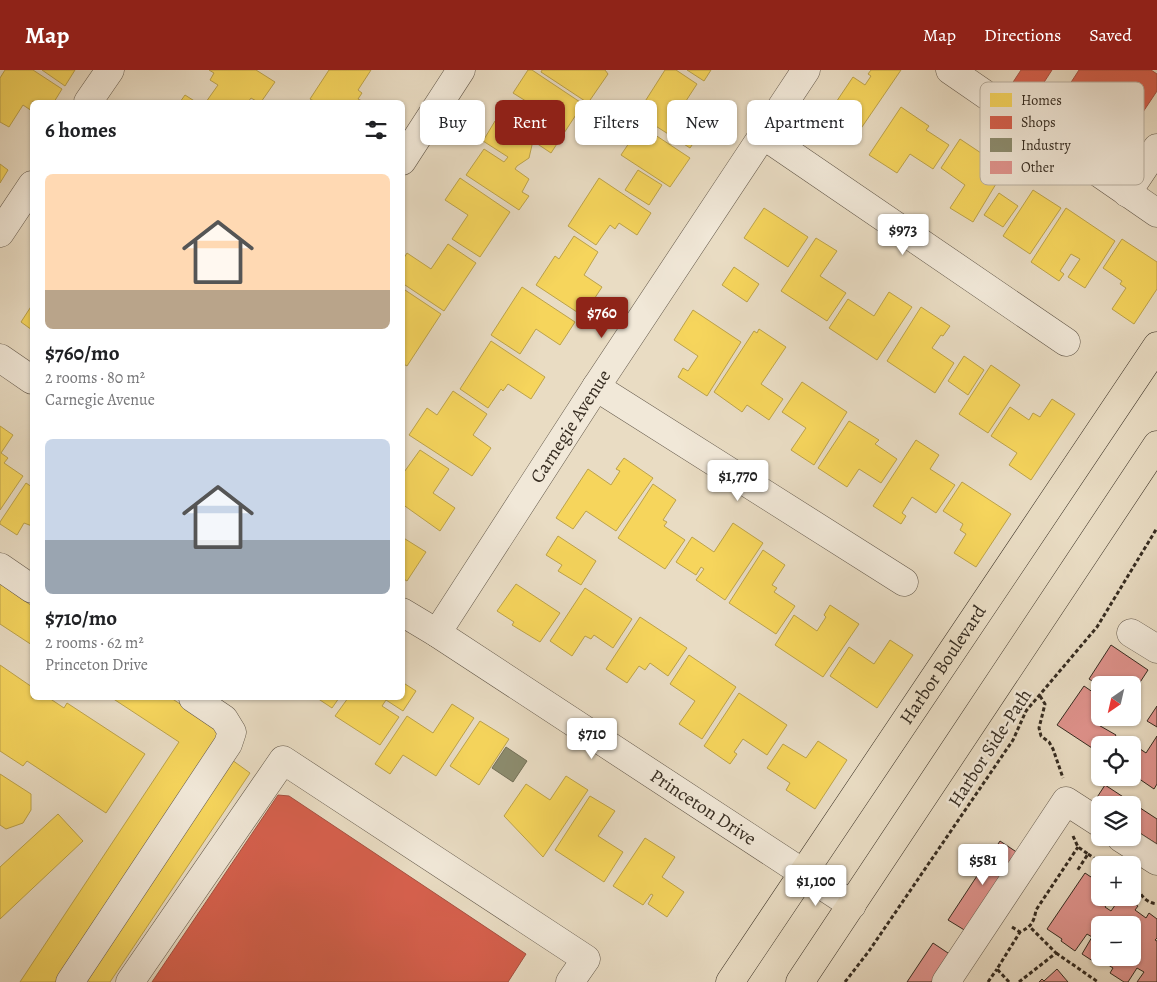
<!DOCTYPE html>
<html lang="en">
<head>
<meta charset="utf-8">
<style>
	body { margin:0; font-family:Alegreya,serif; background:#f2f2f2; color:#202124; height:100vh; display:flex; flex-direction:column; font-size:19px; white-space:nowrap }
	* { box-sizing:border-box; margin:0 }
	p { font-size:16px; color:#757577 }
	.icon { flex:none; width:28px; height:28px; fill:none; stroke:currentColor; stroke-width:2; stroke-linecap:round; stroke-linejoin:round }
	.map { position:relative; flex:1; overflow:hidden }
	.side { position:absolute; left:30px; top:30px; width:375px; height:600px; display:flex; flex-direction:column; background:#fff; border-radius:8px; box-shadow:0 1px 4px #0004 }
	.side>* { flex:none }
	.banner { position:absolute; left:420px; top:30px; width:475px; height:45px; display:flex; gap:10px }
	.needle { width:32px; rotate:214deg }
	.fabs { position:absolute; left:1091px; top:606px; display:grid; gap:10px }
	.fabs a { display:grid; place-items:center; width:50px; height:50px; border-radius:8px; background:#fff; box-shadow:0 1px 4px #0004; font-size:25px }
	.price { position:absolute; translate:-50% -42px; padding:0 11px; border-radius:5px; background:#fff; color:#222; font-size:16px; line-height:32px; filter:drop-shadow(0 1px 2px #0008) }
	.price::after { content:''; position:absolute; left:50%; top:30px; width:15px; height:11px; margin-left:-8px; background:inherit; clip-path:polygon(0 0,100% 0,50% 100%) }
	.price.on { background:#8f2418; color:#fff }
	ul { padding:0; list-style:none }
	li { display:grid; align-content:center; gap:10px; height:265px; padding:0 15px }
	li span { display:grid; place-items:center; height:155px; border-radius:8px; color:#555 }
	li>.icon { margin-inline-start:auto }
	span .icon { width:90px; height:90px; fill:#fffc; stroke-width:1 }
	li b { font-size:21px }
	h2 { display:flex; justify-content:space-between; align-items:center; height:60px; padding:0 15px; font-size:21px }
	.tag { padding:0 18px; border-radius:8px; background:#fff; box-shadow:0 1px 4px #0004; font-size:18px; line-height:45px }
	.tag.on { background:#8f2418; color:#fff }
	header { display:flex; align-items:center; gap:30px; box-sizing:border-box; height:70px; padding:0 25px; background:#8f2418; color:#fff }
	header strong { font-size:24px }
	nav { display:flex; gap:28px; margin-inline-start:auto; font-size:18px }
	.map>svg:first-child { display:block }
	.homes { fill:#f6d55c; stroke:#bca24a }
	.shops { fill:#d6604d; stroke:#a65040 }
	.industry { fill:#8c8c6e; stroke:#726f57 }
	.building { fill:#e0938d; stroke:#362c21; fill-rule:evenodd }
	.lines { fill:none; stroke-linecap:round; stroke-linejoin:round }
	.minor-casing { stroke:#63584a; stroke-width:29 }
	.major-casing { stroke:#362c21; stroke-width:29 }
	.path { stroke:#362c21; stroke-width:3; stroke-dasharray:4 2.5; stroke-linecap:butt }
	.minor { stroke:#f1e8d8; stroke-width:28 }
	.major { stroke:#e9dcc3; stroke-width:28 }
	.labels { text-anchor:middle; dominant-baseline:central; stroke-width:5; stroke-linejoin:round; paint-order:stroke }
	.street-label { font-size:19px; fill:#362c21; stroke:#f1e8d8 }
	.key { fill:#f1e8d8; stroke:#b9b0a1; stroke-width:1 }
	.key-label { font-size:14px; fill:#362c21 }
</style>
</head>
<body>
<header>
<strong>Map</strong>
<nav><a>Map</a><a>Directions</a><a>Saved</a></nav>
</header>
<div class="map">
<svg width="1157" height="912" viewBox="0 0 1157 912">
	<rect width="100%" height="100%" fill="#e9dcc3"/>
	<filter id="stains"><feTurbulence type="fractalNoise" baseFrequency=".004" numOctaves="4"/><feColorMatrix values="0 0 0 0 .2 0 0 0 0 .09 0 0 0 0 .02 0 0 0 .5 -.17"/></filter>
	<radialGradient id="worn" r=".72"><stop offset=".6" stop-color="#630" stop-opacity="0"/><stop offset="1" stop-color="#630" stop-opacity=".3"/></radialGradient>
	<g class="homes">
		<polygon points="5,0 33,0 62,19 54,32 32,32 32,41 23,35 9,57 0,52 0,8"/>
		<polygon points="42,0 75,0 65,16"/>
		<polygon points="209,0 256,0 275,12 261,32 258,32 251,28 248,32 206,32 218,15 210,10 214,3"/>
		<polygon points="329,0 371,0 358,20 362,23 358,29 364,32 316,32 310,29"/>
		<polygon points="528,0 532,0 583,34 551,83 521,63 537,38 513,23"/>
		<polygon points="542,0 605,0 608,4 588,33 541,2"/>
		<polygon points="665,0 676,0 697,14 682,37 707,53 690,78 637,44"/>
		<polygon points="687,0 711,0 704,11"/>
		<polygon points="871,0 901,0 851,73 822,53 853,7 865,15 871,6 868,4"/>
		<polygon points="185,25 196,32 180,32"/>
		<polygon points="901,37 929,56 926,60 949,75 933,99 910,84 897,103 869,85"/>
		<polygon points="631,49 690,88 670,117 621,85 629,73 619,67"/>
		<polygon points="495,51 532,75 529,88 517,96 515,99 529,109 522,122 529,126 519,140 466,105 484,79 504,92 508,87 483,71"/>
		<polygon points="960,69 1005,99 973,152 950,138 965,115 941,98"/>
		<polygon points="0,94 8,100 0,113"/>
		<polygon points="638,100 662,115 649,135 625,120"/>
		<polygon points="460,108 510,142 480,187 452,169 468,145 445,130"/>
		<polygon points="599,108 651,143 637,165 619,153 615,159 610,155 596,175 568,156"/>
		<polygon points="1033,120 1061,138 1030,184 1003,166"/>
		<polygon points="999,123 1018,136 1003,157 984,145"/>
		<polygon points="764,138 808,167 788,197 744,168"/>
		<polygon points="1066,138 1115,171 1085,218 1068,207 1080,189 1071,184 1060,201 1064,204 1059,211 1031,192"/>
		<polygon points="574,166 598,182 584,205 602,217 583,246 536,215 555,186 559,189"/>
		<polygon points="816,168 837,181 820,206 846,223 827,251 781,221"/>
		<polygon points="1122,169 1157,192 1157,219 1134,254 1112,239 1126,218 1120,214 1122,211 1103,198"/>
		<polygon points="448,174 476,193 444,241 402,213 402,191 407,183 431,199"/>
		<polygon points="734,197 759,214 747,232 722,215"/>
		<polygon points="522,217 575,252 560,275 536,259 520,284 491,265"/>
		<polygon points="402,218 441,244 407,296 402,293"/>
		<polygon points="889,222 912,237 877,290 829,258 848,229 874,246"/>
		<polygon points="32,235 32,260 21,252"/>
		<polygon points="921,237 950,256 943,266 941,265 932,278 954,293 935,323 887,291"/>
		<polygon points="693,240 741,272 707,326 678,307 683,298 688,301 698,286 674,270"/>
		<polygon points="759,259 786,277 761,314 783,329 769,350 747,335 742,342 714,322 754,261 757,263"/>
		<polygon points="491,271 545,307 531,329 508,314 503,321 501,319 488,338 460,319"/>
		<polygon points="964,286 984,300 968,325 948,311"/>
		<polygon points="991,295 1020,315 988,363 959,344"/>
		<polygon points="802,312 847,342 814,395 791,380 806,358 782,342"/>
		<polygon points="453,321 487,344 473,365 491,378 472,406 409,365 427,338 437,345"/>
		<polygon points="1052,329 1075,344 1031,410 1009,395 1017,383 991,366 1010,337 1029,350 1033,343 1040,347"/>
		<polygon points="849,351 879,370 875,374 897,389 881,413 859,399 847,417 818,398"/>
		<polygon points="0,356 13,365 1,383 8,388 4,393 23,406 0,440"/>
		<polygon points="916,370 939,385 930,399 955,415 936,443 912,427 902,443 906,446 901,454 873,436"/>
		<polygon points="420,380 449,399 433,423 455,438 440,461 402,434 402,405"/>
		<polygon points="624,388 653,408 616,461 586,441 573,459 556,448 588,399 611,415 620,401 616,399"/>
		<polygon points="962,412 1011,444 976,497 954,483 966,464 960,460 963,454 943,441"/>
		<polygon points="26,413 32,417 32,456 24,453 17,465 0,454 0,452"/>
		<polygon points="653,414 676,430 663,450 667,452 664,456 685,470 665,499 618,468"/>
		<polygon points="733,453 763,473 725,530 696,510 704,499 701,497 696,505 676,492 692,467 714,482"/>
		<polygon points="558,466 596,491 581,515 558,501 562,495 546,485"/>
		<polygon points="402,467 426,482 407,511 402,508"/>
		<polygon points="763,480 785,495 772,515 777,518 774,522 795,536 776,564 729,533"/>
		<polygon points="0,514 32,536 32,575 0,554"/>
		<polygon points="516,514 560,543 540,572 512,555 514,552 497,541"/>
		<polygon points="585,518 632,549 613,578 594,565 591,569 585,566 572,586 550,571"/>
		<polygon points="830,535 859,554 823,607 775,575 794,545 817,561 826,547 824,545"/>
		<polygon points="640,547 687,578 668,606 650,593 645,600 639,596 627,613 606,599"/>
		<polygon points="890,570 913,585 877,638 830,606 849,577 874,594"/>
		<polygon points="689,585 736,617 702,669 679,654 695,631 670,614"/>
		<polygon points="0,595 32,617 32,628 49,628 64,638 67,633 145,684 106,743 27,691 23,696 0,681"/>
		<polygon points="402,612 416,621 403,641 386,630 382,636 399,647 380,675 335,646 348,628 402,628"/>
		<polygon points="739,623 787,655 767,685 743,669 734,682 737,684 730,694 704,676"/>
		<polygon points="112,628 171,628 226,664 64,912 20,912 179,672"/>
		<polygon points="317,628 339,628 332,638"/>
		<polygon points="452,634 474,648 436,706 403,685 390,704 375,694 407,646 433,663"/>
		<polygon points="480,651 509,669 479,715 450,696"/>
		<polygon points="818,671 847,690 815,739 786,720 790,713 767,698 783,674 806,688"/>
		<polygon points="232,690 250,703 110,912 90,912 85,909"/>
		<polygon points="0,704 31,724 31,740 23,753 6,759 0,755"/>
		<polygon points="566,706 588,720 543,787 504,746 526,714 550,730"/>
		<polygon points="590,726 615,741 598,766 623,782 604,812 555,780"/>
		<polygon points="58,744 83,771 0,849 0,797"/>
		<polygon points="645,768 675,787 662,807 684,822 667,847 648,834 653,825 651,824 643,835 613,816"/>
	</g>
	<g class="shops">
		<polygon points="1021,0 1052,0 1026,40 1004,26"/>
		<polygon points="1079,0 1151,0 1157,4 1157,21 1109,93 1046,51"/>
		<polygon points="278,725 289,726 526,884 508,912 152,912"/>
	</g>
	<polygon class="industry" points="506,677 527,691 513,712 492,698"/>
	<g class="building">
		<polygon points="1111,575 1148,600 1135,620 1132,619 1132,615 1100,615 1100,616 1089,609"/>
		<polygon points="1084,616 1100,627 1100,645 1095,653 1116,665 1110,675 1100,675 1100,678 1094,674 1092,678 1057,655"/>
		<polygon points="1157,636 1157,657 1147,651"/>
		<polygon points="1157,666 1157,714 1154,719 1132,704 1132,675 1119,675 1124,668 1146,683"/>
		<polygon points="1105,715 1157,749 1157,774 1132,758 1132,735 1100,735 1100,736 1094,732"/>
		<polygon points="1000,771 1018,783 966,861 948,850"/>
		<path d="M1085,803L1100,813V828H1111L1105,837L1111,841L1120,828H1124L1138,836L1135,840L1146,848L1149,843L1157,849V868L1155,870L1157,871V912H1137L1144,902L1137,898L1128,912H1124L1110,903L1113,898L1102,891L1099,895L1082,884L1092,867L1087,864L1075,881L1061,871L1062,869L1047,859ZM1100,855H1132V888H1100Z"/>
		<polygon points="933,873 951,885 932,912 907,912"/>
		<polygon points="1057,899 1068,912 1039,912 1042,909 1044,911"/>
	</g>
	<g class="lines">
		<g class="minor-casing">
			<g id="minor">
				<polyline points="950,0 1157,143"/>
				<polyline points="88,32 110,0"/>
				<polyline points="763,65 1066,272"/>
				<polyline points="402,91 461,0"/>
				<polyline points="1127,123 1157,78"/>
				<polyline points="0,163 32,115"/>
				<polyline points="0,288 32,310"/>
				<polyline points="596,317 904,512"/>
				<polyline points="0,497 32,519"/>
				<path id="s1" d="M402,542L437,563L852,835"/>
				<path id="s2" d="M437,563L596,317L806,0"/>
				<polyline points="1131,563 1157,579"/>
				<polyline points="1121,768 1157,791"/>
				<polyline points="70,912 228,674 232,662 224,649 193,628"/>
				<polyline points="130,912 283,690 586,889 570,912"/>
				<polyline points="946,912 1066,731 1100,753"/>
			</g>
		</g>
		<g class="major-casing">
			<g id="major">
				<path id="s3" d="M730,912L1157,276"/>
				<polyline points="800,912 1157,375"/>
			</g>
		</g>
		<g class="path">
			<polyline points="1040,626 1045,634 1039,658 1041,666 1049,672 1053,679 1063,708"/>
			<polyline points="1073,766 1078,777 1088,784 1077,801"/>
			<polyline points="1088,784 1104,795"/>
			<path d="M1132,815C1142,822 1142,832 1157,834"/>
			<path d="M1012,857L1020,862C1031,857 1034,852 1036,840L1078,777"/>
			<polyline points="1056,883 1098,912"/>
			<polyline points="845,912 869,881 1013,670 1026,641 1097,557 1157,458"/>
			<polyline points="988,912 997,899"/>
			<polyline points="1009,912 997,899 1020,862"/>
			<polyline points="1019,912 1056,883 1030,857"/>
		</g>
		<use href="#minor" class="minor"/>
		<use href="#major" class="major"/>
	</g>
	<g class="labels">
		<g class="street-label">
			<text stroke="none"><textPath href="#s2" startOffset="246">Carnegie Avenue</textPath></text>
			<text stroke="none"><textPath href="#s3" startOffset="382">Harbor Boulevard</textPath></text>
			<text transform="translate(990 678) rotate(-57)">Harbor Side-Path</text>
			<text stroke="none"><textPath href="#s1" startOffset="359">Princeton Drive</textPath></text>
		</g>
	</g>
	<rect x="980" y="12" width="164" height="103" rx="8" class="key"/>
	<rect x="990" y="23" width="22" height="14" fill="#f6d55c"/>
	<rect x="990" y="46" width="22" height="13" fill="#d6604d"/>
	<rect x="990" y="68" width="22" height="14" fill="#8c8c6e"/>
	<rect x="990" y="91" width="22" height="13" fill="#e0938d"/>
	<g class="key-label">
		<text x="1021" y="35">Homes</text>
		<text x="1021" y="57">Shops</text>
		<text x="1021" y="80">Industry</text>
		<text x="1021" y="102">Other</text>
	</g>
	<rect width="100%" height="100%" filter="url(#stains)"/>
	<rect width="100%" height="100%" fill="url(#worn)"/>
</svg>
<div class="fabs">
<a><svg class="needle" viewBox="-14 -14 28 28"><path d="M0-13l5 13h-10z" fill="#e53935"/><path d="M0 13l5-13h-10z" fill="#757577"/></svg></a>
<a><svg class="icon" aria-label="locate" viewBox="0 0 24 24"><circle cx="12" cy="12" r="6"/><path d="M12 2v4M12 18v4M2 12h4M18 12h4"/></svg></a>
<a><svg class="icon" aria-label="layers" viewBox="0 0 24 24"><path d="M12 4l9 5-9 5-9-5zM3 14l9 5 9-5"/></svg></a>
<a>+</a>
<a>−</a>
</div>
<b class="price" style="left:903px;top:186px">$973</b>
<b class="price on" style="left:602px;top:269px">$760</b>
<b class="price" style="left:738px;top:432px">$1,770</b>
<b class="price" style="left:592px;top:690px">$710</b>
<b class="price" style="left:983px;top:816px">$581</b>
<b class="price" style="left:816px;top:837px">$1,100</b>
<div class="banner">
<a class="tag">Buy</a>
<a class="tag on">Rent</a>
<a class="tag">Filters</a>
<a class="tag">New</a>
<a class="tag">Apartment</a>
</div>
<section class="side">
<h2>6 homes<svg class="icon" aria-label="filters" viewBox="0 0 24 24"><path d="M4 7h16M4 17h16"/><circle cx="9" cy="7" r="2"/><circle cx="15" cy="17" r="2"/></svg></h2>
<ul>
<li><span style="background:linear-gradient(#ffd9b3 75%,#b9a48a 0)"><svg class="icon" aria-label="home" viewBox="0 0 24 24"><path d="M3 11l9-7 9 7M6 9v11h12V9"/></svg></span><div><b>$760/mo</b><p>2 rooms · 80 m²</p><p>Carnegie Avenue</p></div></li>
<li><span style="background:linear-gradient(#c9d6e8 65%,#9aa5b1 0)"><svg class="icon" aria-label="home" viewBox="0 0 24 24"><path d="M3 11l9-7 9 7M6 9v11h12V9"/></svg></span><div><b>$710/mo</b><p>2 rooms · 62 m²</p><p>Princeton Drive</p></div></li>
</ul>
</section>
</div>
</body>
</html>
